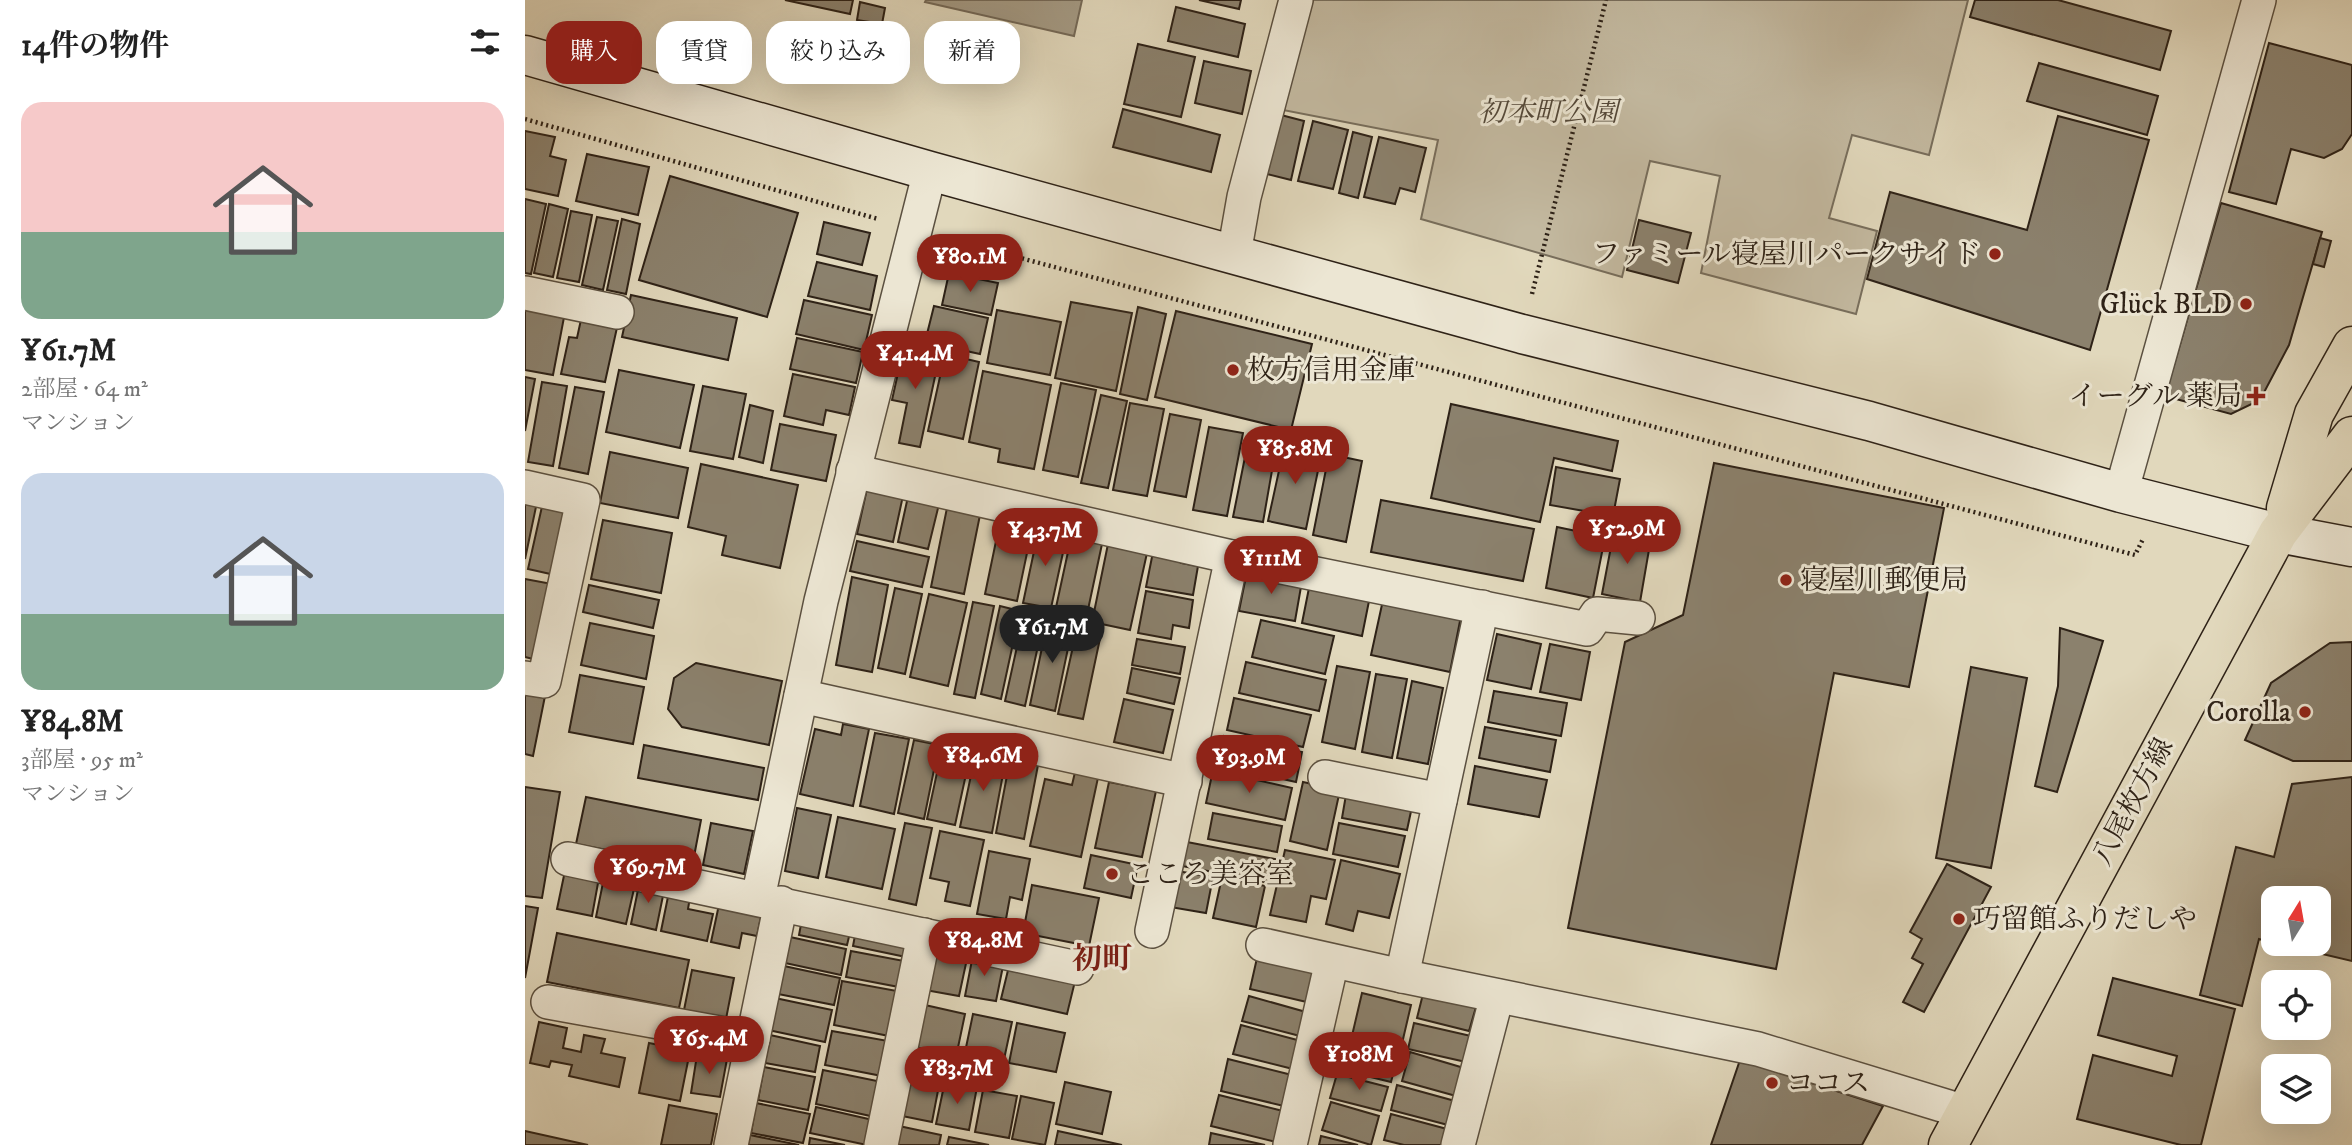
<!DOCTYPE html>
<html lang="ja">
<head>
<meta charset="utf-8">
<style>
	body { margin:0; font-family:"IM FELL DW Pica","Noto Serif JP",serif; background:#f6f6f6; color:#222; height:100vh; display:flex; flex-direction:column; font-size:26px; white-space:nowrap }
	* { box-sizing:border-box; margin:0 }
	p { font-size:23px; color:#767676 }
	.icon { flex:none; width:38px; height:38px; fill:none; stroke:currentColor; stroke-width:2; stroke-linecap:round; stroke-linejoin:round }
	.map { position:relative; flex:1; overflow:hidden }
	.drawer { display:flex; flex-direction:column; background:#fff; width:525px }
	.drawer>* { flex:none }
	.top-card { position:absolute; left:21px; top:21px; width:665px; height:63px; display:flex; gap:14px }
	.needle { width:46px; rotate:11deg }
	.fabs { position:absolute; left:1736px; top:886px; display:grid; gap:14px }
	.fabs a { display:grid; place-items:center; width:70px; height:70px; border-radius:14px; background:#fff; box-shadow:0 7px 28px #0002; font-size:35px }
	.price { position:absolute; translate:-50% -60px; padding:0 16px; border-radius:24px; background:#8f2418; color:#fff; font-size:23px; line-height:46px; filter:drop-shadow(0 2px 4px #0008) }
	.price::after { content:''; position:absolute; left:50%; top:42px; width:21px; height:16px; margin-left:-10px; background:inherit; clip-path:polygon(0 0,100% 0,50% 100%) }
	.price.active { background:#222; color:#fff }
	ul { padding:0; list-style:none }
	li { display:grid; align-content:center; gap:14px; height:371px; padding:0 21px }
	li span { display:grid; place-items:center; height:217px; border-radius:21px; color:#555 }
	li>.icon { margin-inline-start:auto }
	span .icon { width:126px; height:126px; fill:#fffc; stroke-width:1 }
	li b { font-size:30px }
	h2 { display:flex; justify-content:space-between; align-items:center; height:84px; padding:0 21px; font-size:30px }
	.chip { padding:0 24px; border-radius:21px; background:#fff; box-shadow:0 7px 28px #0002; font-size:24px; line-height:63px }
	.chip.active { background:#8f2418; color:#fff }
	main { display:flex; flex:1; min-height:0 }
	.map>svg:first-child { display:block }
	.green { fill:#c3b9a0; stroke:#786e5c; stroke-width:2 }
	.water { fill:#a49a84; stroke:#756a58; stroke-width:2 }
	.building { fill:#8b816d; stroke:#2e2217; stroke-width:2 }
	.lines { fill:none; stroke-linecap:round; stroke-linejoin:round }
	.street-casing { stroke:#5b5040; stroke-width:36 }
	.secondary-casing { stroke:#2e2217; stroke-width:41 }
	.primary-casing { stroke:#2e2217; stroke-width:41 }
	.path { stroke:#2e2217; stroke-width:4.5; stroke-dasharray:2 3.5; stroke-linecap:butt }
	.street { stroke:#ece6d3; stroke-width:33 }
	.secondary { stroke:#ece6d3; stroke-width:38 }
	.primary { stroke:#e1d8bc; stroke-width:38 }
	.poi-dot { fill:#8f2418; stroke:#ece6d3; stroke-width:2.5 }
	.labels { text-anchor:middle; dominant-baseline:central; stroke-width:6; stroke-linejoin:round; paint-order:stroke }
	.park-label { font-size:28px; font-style:italic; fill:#534839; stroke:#ece6d3 }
	.poi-label { font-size:28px; fill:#2e2217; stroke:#ece6d3; text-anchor:start }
	.street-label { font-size:28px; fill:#2e2217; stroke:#ece6d3 }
	.neighbourhood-label { font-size:30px; font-weight:bold; fill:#7a1f14; stroke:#ece6d3 }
</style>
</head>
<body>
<main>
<section class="drawer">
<h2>14件の物件<svg class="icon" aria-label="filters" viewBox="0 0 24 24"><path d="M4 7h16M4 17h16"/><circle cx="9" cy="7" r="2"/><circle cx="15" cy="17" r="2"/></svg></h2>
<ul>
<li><span style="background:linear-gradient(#f6c9c9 60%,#7fa58c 0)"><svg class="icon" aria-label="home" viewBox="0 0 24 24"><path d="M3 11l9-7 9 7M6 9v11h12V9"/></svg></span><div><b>¥61.7M</b><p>2部屋 · 64 m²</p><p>マンション</p></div></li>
<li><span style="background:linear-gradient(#c9d6e8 65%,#7fa58c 0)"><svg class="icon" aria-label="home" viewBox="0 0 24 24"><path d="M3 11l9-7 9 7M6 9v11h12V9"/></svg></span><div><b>¥84.8M</b><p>3部屋 · 95 m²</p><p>マンション</p></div></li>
</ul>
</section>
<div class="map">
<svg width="1827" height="1145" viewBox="0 0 1827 1145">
	<rect width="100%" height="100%" fill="#e1d8bc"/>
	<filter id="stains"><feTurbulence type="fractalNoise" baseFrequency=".00286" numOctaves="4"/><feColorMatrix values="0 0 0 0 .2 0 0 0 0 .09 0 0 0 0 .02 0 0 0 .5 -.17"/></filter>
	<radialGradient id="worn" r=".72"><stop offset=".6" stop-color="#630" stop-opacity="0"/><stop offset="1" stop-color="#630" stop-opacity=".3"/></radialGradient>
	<polygon class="green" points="788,0 1443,0 1404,155 1327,135 1304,218 1352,231 1331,314 1176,273 1195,176 1125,161 1097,277 896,219 913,140 758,110"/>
	<polygon class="water" points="401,0 557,0 549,36 400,2"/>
	<g class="building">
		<polygon points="260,0 328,0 325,14"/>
		<polygon points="674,0 716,0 714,9"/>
		<polygon points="1450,0 1533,0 1646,31 1635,70 1445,17"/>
		<polygon points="335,2 360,8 357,24 332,20"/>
		<polygon points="651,7 720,24 713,57 643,41"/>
		<polygon points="1744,43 1827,65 1827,134 1817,149 1799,158 1766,149 1751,204 1704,192"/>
		<polygon points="613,44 670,57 656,117 599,104"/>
		<polygon points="679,61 726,71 717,114 670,103"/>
		<polygon points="1514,63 1633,96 1622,135 1502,101"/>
		<polygon points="598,109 695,135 686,172 588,147"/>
		<polygon points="756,115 779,121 766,180 742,174"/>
		<polygon points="1533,116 1624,140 1565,350 1342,279 1365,192 1502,230"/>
		<polygon points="788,121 823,130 808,189 773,181"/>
		<polygon points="0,131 30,137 25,156 41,160 33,196 0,189"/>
		<polygon points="828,132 847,137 833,198 814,193"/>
		<polygon points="854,137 901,148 890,192 875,188 870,204 839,197"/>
		<polygon points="62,154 124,167 113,215 51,201"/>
		<polygon points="145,176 273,213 242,317 114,280"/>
		<polygon points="0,199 21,204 6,274 0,273"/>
		<polygon points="1696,203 1797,232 1764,345 1735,400 1706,414 1640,396"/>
		<polygon points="24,204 43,209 28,277 9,273"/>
		<polygon points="46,211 67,215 54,282 32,278"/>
		<polygon points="72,217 93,221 78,290 57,285"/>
		<polygon points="97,219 115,224 101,294 82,290"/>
		<polygon points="1114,220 1166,233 1153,283 1102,270"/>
		<polygon points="299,222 345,233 337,265 292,254"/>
		<polygon points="1795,238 1806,241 1799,267 1788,264"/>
		<polygon points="292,262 352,276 345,310 283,296"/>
		<polygon points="424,273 473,283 466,315 417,305"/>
		<polygon points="106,295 212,318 203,360 97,337"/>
		<polygon points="279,300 347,315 339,350 271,334"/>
		<polygon points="546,302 607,313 591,391 530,378"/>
		<polygon points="0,304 40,312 28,375 0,370"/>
		<polygon points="409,306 463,318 455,354 400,342"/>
		<polygon points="613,307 641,314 622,400 595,394"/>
		<polygon points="472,310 536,322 525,375 462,363"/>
		<polygon points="651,311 787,344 766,430 630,397"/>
		<polygon points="57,315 93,323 80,382 36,374 44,337 52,338"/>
		<polygon points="272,338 338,352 331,383 265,369"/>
		<polygon points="379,346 415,353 395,447 374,443 382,403 367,400"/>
		<polygon points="420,354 454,362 438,439 403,431"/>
		<polygon points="94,370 169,385 155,448 81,432"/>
		<polygon points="458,371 526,385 509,469 473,462 475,449 444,442"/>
		<polygon points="268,374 330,387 324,415 301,410 298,425 259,416"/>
		<polygon points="0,377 10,379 0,431"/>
		<polygon points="17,382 42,386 28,466 3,462"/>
		<polygon points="536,383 571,390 553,477 518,470"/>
		<polygon points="178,386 221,394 208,459 165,451"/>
		<polygon points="50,387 79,392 63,474 34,468"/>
		<polygon points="576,395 602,401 583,488 556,483"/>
		<polygon points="605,403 639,409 622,496 588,490"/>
		<polygon points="926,404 1093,441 1087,471 1029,458 1015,522 906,498"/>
		<polygon points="225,405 248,411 238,463 214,457"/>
		<polygon points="645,414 676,420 661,497 629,491"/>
		<polygon points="255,424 311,435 301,481 246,470"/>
		<polygon points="684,427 718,433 702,516 668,510"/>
		<polygon points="724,437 752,442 738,522 708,517"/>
		<polygon points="760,443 797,451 781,529 743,521"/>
		<polygon points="85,452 163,468 153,518 75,503"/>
		<polygon points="804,454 837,461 821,542 788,535"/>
		<polygon points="1189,463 1419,508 1384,687 1309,673 1251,969 1043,928 1100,642 1158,615"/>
		<polygon points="176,464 273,485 255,568 197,555 201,536 163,527"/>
		<polygon points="1031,467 1095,479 1088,516 1025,505"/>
		<polygon points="343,484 379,491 368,542 332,534"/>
		<polygon points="384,492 415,500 403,549 373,542"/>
		<polygon points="0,500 12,502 0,559"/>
		<polygon points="856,500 1009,529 998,581 846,552"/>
		<polygon points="18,502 45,508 30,575 3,569"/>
		<polygon points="423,503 456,510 439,594 406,587"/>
		<polygon points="78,520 147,533 136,593 66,579"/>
		<polygon points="475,522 507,529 492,601 460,594"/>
		<polygon points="1032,527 1080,537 1068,598 1021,588"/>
		<polygon points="514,528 542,534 526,608 498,603"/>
		<polygon points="1089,531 1126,538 1115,602 1077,594"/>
		<polygon points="546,538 577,544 561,619 530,612"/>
		<polygon points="332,541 404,557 397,587 325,571"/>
		<polygon points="583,544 622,553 605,630 567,622"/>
		<polygon points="629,547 658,552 656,563 673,566 668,595 621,587"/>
		<polygon points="722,571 777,581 770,621 714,611"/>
		<polygon points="327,577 363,585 347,672 311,665"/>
		<polygon points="0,579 27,584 12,660 0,657"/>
		<polygon points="785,583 845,596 837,636 777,623"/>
		<polygon points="64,585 134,600 128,628 58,612"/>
		<polygon points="370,588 397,594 380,674 353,668"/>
		<polygon points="621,591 668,600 664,628 648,625 646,639 613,633"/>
		<polygon points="404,594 442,603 423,686 385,677"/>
		<polygon points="858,600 936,616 925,672 846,655"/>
		<polygon points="448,602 469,606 450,698 429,694"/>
		<polygon points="475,606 495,611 476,699 456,694"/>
		<polygon points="499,615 519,618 500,706 480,701"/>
		<polygon points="523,619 548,624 530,711 505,705"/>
		<polygon points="736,620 809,636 800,674 727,657"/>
		<polygon points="65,623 129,636 121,679 56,665"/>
		<polygon points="553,624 577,629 558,719 533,714"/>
		<polygon points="1535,628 1578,641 1532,792 1510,786 1533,686"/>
		<polygon points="972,634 1016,644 1006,689 962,680"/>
		<polygon points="612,639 660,647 655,674 607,665"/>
		<polygon points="1827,642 1827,761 1768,761 1720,740 1746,683 1805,643"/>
		<polygon points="1025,644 1065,652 1056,700 1015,692"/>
		<polygon points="721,662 801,680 794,711 714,693"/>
		<polygon points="171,663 257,681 244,745 157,727 143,709 149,678"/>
		<polygon points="812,666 845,672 830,749 797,742"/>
		<polygon points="1446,667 1502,678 1466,868 1411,858"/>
		<polygon points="607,668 655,678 649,704 602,693"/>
		<polygon points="851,674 882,679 867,758 837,752"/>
		<polygon points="55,675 119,687 108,744 44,732"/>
		<polygon points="887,681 918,688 903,764 872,758"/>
		<polygon points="0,687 21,691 8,756 0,754"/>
		<polygon points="969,691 1042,703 1036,736 963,722"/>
		<polygon points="709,698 786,715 778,747 702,730"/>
		<polygon points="599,699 648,710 638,753 589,742"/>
		<polygon points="318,724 344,729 328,806 275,794 290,729 316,735"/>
		<polygon points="960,727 1031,740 1025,772 954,758"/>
		<polygon points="350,733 384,739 369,814 335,806"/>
		<polygon points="699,736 777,752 771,782 693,765"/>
		<polygon points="389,740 414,745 399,819 373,813"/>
		<polygon points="119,745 239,768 233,800 113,778"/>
		<polygon points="418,745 446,751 430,825 402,819"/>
		<polygon points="451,752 481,758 467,833 435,827"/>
		<polygon points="485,760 513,765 499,839 471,833"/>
		<polygon points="950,766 1022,780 1014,817 943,804"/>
		<polygon points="551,768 574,773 556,857 505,846 520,779 547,785"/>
		<polygon points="688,770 767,788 760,820 681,803"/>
		<polygon points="1827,777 1827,961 1751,943 1794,943 1794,898 1748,898 1748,943 1734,939 1717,1006 1675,995 1711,847 1749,857 1767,784"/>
		<polygon points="584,782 631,791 617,857 570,848"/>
		<polygon points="778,782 815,790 802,850 765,841"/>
		<polygon points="0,787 35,792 17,898 0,896"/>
		<polygon points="822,789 888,802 882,830 817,818"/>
		<polygon points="61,797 176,820 167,867 51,844"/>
		<polygon points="272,808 306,815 293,878 260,871"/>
		<polygon points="688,813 757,826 752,852 683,839"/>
		<polygon points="313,817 370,829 357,889 301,877"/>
		<polygon points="186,823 228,831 219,874 178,865"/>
		<polygon points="380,823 407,828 391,905 364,899"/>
		<polygon points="814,823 880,836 873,867 808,854"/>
		<polygon points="415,831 459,840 445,906 420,901 424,882 405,878"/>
		<polygon points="662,842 750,859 745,883 657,866"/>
		<polygon points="760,850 810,860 801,899 786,896 781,922 745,915"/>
		<polygon points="464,851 505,859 497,900 485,897 481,919 452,914"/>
		<polygon points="566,855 613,865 606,898 559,888"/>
		<polygon points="816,860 875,874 864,918 833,911 828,931 801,924"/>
		<polygon points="1422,864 1466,887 1399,1012 1378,1002 1398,964 1387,958 1397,939 1385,932"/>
		<polygon points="41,866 75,872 67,916 32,909"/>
		<polygon points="652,871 688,877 681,913 645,907"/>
		<polygon points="80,873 111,880 101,924 71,917"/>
		<polygon points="697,877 740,886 731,927 688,918"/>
		<polygon points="115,880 140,886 131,930 106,924"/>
		<polygon points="507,885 574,898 564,946 498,933"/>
		<polygon points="145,887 166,891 163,909 188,914 182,941 136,931"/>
		<polygon points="195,900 238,908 232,936 217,933 214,948 186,942"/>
		<polygon points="0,906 13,908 0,978"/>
		<polygon points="278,914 327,924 322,945 274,935"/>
		<polygon points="332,925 386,936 381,957 328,946"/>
		<polygon points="32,933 164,960 154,1008 22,982"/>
		<polygon points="265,937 321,949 316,975 260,963"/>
		<polygon points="408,947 443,954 434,996 400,990"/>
		<polygon points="326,951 379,961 374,987 321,977"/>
		<polygon points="448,955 479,961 471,1001 440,996"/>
		<polygon points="732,958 793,972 786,1003 725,989"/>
		<polygon points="485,962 551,977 542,1014 476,999"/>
		<polygon points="259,966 315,978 309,1005 253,994"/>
		<polygon points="167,970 209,978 201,1019 159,1010"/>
		<polygon points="1588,978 1710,1009 1676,1145 1656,1145 1552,1119 1568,1055 1647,1076 1652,1056 1573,1035"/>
		<polygon points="317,981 372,991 364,1036 309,1025"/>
		<polygon points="837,993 886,1005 875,1052 826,1040"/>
		<polygon points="898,994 951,1007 944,1031 892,1018"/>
		<polygon points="724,996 781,1012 775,1036 717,1021"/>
		<polygon points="250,998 307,1010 300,1042 243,1030"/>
		<polygon points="400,1005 440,1014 431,1057 390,1047"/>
		<polygon points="448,1014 487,1022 478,1064 439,1057"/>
		<polygon points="14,1022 42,1028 38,1048 56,1052 59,1035 80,1039 76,1053 100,1058 94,1087 44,1076 47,1065 26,1061 24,1067 5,1063"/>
		<polygon points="492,1023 540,1033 531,1072 484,1063"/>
		<polygon points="889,1023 946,1036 941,1062 883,1049"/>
		<polygon points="716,1025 776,1041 768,1069 708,1054"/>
		<polygon points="307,1031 363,1041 357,1076 300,1065"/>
		<polygon points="245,1035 295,1046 290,1072 240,1063"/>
		<polygon points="124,1043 165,1051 155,1101 114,1093"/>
		<polygon points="819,1045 872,1058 866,1082 813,1069"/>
		<polygon points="885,1052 939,1068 931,1096 877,1081"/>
		<polygon points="172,1055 202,1059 195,1097 166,1093"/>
		<polygon points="703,1059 767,1075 759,1106 696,1091"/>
		<polygon points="1215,1060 1358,1106 1337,1145 1186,1145"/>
		<polygon points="239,1067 290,1077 283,1110 233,1100"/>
		<polygon points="298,1070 357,1082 350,1117 291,1104"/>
		<polygon points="385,1074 415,1080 407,1122 377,1116"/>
		<polygon points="812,1074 863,1087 856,1111 805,1098"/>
		<polygon points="420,1081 452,1087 444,1130 411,1124"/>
		<polygon points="540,1082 586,1092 577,1134 531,1124"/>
		<polygon points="872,1085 930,1101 923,1125 866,1110"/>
		<polygon points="458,1090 492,1096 484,1138 450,1132"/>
		<polygon points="694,1095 758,1111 751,1142 686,1126"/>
		<polygon points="496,1096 529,1103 520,1145 487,1139"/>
		<polygon points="806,1102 854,1116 846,1145 797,1130"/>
		<polygon points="231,1103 285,1114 278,1143 226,1133"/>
		<polygon points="144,1105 192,1114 186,1145 136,1145"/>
		<polygon points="291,1107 348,1120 342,1145 285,1133"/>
		<polygon points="866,1114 922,1129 917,1145 879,1145 859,1140"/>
		<polygon points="374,1126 416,1135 414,1145 370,1145"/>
		<polygon points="0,1131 63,1145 0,1145"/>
		<polygon points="533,1131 597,1145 530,1145"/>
		<polygon points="686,1133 740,1145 684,1145"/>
		<polygon points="225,1135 274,1145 223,1145"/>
		<polygon points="796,1136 833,1145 794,1145"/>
		<polygon points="424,1137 464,1145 422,1145"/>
		<polygon points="285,1138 320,1145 284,1145"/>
	</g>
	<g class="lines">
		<g class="street-casing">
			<g id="street">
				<polyline points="709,254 719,197 771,0"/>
				<polyline points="0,293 92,312"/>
				<polyline points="328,471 707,557 1062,629 1072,614 1113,618"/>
				<polyline points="0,487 58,500 19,681 0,678"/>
				<polyline points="1596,493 1734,0"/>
				<polyline points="276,696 660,781"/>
				<polyline points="800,777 915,800"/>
				<polyline points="43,859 552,968"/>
				<polyline points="233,898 296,601 405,171"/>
				<polyline points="627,931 707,557"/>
				<polyline points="738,945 877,976 1233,1049 1440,1112"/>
				<polyline points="877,976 957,607"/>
				<polyline points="23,1002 228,1039"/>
				<polyline points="206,1145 256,903"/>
				<polyline points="356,1145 399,935"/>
				<polyline points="765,1145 807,961"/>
				<polyline points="933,1145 972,996"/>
			</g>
		</g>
		<g class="secondary-casing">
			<polyline id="secondary" points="0,55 405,171 997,334 1344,421 1596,493 1753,533 1827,547"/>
		</g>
		<g class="primary-casing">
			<g id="primary">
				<polyline points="1761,508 1789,414 1827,346"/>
				<polyline points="1423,1145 1753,533 1827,436"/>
			</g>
		</g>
		<g class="path">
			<polyline points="0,119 353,219"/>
			<polyline points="428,240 1610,555 1618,539"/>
			<polyline points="1007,294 1081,0"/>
		</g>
		<use href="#street" class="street"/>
		<use href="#secondary" class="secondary"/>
		<use href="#primary" class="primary"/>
	</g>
	<g class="poi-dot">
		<circle cx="1470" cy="254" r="7"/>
		<circle cx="1721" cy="304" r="7"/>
		<circle cx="708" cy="370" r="7"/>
		<path d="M1727.5 385.5h7v7h7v7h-7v7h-7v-7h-7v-7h7z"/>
		<circle cx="1261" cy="580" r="7"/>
		<circle cx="1780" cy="712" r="7"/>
		<circle cx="587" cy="874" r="7"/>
		<circle cx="1434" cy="919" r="7"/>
		<circle cx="1247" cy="1083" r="7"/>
	</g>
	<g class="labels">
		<g class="park-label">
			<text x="1023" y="112">初本町公園</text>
		</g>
		<g class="poi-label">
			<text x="1456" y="254" text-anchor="end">ファミール寝屋川パークサイド</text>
			<text x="1707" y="304" text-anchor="end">Glück BLD</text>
			<text x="722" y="370">枚方信用金庫</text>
			<text x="1717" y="396" text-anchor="end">イーグル 薬局</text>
			<text x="1275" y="580">寝屋川郵便局</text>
			<text x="1766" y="712" text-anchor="end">Corolla</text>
			<text x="601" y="874">こころ美容室</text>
			<text x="1448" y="919">巧留館ふりだしや</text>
			<text x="1261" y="1083">ココス</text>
		</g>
		<g class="street-label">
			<text transform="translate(1608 802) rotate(-62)">八尾枚方線</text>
		</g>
		<g class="neighbourhood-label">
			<text x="577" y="959">初町</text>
		</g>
	</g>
	<rect width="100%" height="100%" filter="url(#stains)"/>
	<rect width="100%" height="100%" fill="url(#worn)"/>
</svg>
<div class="fabs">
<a><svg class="needle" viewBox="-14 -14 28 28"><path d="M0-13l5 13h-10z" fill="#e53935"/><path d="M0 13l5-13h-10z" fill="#767676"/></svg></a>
<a><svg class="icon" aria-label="locate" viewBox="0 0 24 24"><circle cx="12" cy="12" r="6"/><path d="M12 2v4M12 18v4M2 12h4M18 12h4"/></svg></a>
<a><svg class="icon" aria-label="layers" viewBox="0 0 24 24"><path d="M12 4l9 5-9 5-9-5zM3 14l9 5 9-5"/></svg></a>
</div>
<b class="price" style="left:445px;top:294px">¥80.1M</b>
<b class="price" style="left:390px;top:391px">¥41.4M</b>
<b class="price" style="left:770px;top:486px">¥85.8M</b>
<b class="price" style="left:1102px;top:566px">¥52.9M</b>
<b class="price" style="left:520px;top:568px">¥43.7M</b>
<b class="price" style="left:746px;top:596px">¥111M</b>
<b class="price active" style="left:527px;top:665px">¥61.7M</b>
<b class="price" style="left:458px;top:793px">¥84.6M</b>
<b class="price" style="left:724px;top:795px">¥93.9M</b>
<b class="price" style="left:123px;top:905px">¥69.7M</b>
<b class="price" style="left:459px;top:978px">¥84.8M</b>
<b class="price" style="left:184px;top:1076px">¥65.4M</b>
<b class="price" style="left:834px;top:1092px">¥108M</b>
<b class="price" style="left:432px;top:1106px">¥83.7M</b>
<div class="top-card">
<a class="chip active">購入</a>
<a class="chip">賃貸</a>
<a class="chip">絞り込み</a>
<a class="chip">新着</a>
</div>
</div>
</main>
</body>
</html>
